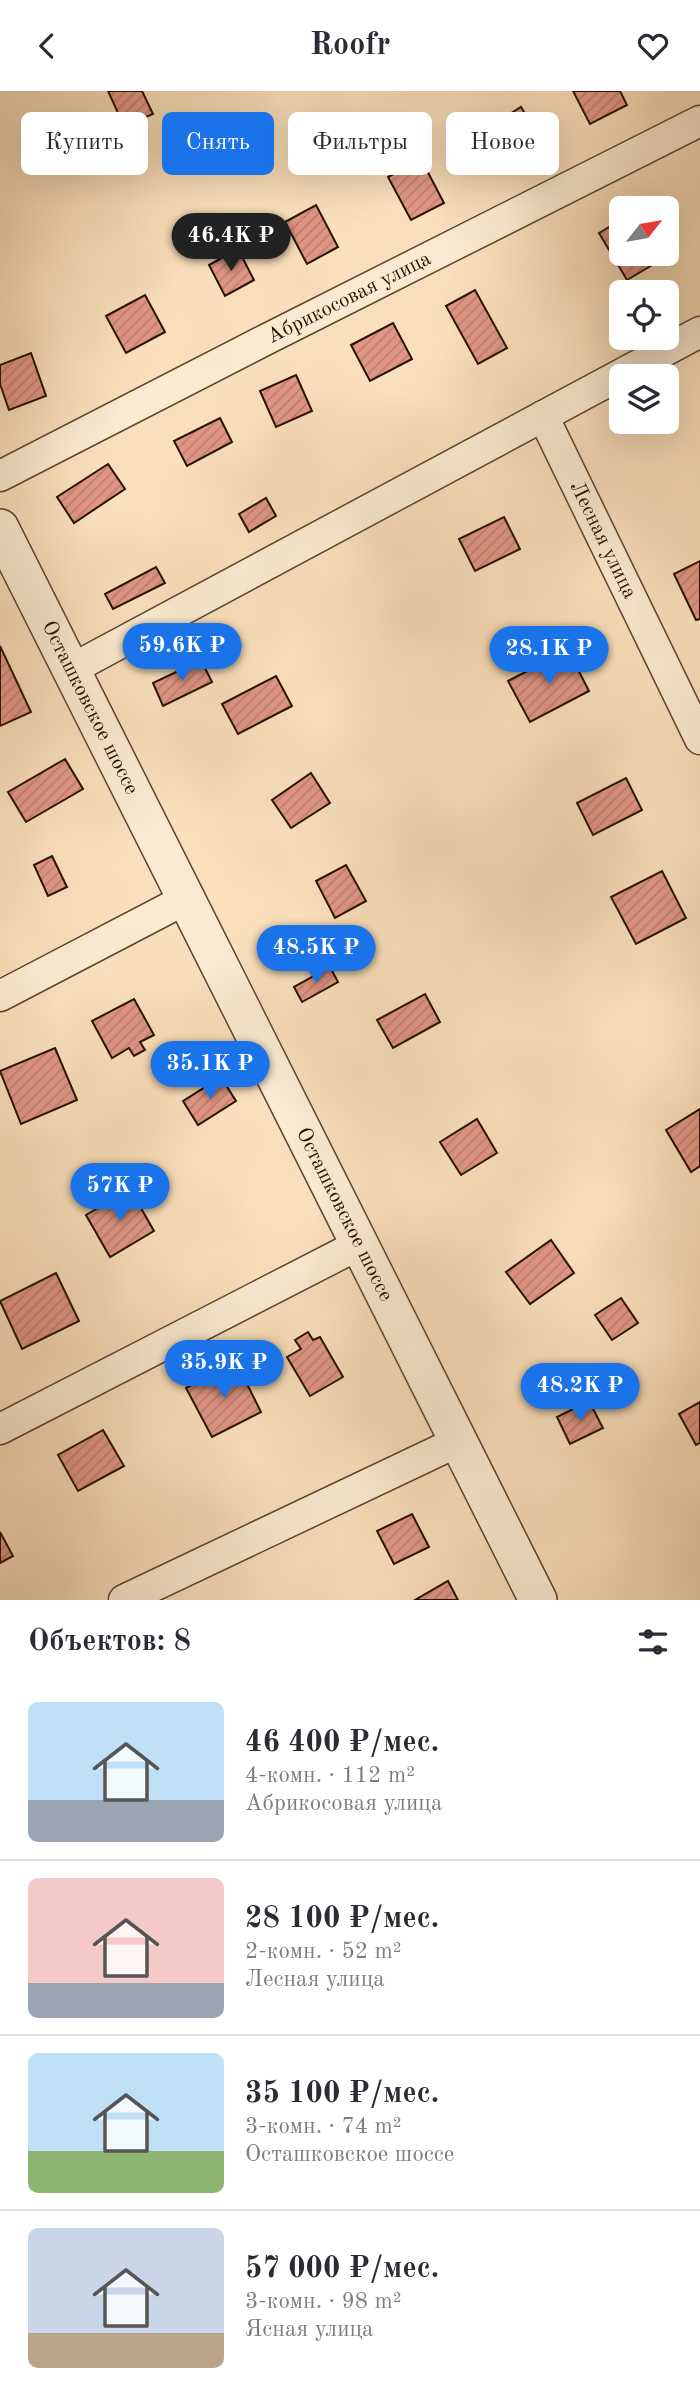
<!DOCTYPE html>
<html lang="ru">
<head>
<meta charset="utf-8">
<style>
	body { margin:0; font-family:"Old Standard TT",serif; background:#f7f7f7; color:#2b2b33; height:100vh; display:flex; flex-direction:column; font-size:26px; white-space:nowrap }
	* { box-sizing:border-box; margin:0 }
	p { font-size:23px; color:#7c7c81 }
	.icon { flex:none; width:38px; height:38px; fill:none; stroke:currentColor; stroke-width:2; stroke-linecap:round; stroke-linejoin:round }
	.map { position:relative; height:1509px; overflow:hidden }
	.sheet { display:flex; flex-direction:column; background:#fff; flex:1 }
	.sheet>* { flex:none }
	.top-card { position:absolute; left:21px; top:21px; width:658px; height:63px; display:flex; gap:14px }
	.needle { width:46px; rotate:59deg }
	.buttons { position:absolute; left:609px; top:105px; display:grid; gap:14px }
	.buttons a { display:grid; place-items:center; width:70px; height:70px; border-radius:10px; background:#fff; box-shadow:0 7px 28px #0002; font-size:35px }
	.price { position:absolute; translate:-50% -60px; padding:0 16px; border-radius:24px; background:#1a73e8; color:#fff; font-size:23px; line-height:46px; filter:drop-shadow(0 2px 4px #0008) }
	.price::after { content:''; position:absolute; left:50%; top:42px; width:21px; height:16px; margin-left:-10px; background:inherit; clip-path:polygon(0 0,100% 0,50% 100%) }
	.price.current { background:#222; color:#fff }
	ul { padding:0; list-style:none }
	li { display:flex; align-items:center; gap:21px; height:175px; padding:0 28px }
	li+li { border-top:2px solid #e1e1e2 }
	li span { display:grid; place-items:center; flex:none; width:196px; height:140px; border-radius:10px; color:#555 }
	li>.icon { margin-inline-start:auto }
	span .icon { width:84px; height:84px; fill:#fffc; stroke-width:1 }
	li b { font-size:30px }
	h2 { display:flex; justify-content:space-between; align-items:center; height:84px; padding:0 28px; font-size:30px }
	.chip { padding:0 24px; border-radius:10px; background:#fff; box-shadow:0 7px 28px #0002; font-size:24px; line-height:63px }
	.chip.current { background:#1a73e8; color:#fff }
	header { display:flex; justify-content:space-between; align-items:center; height:91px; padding:0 28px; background:#fff; font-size:32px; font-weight:800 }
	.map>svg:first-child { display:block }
	.building { fill:url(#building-hatch); stroke:#251103; stroke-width:2 }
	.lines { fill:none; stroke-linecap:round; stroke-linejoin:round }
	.minor-casing { stroke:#5a4431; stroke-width:33 }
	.tertiary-casing { stroke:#5a4431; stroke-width:40 }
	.minor { stroke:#fbead2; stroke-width:30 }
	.tertiary { stroke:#fbead2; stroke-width:37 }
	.labels { text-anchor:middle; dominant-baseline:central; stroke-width:7; stroke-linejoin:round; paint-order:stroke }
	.street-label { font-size:21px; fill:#251103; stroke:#fbead2 }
</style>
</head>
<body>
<header><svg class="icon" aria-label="back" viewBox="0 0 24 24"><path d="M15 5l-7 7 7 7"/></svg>Roofr<svg class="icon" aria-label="heart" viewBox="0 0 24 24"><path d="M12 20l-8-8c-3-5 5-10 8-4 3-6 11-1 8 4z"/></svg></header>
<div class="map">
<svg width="700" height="1509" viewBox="0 0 700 1509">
	<defs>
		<pattern id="building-hatch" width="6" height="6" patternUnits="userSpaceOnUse" patternTransform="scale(1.75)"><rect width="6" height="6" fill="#e19684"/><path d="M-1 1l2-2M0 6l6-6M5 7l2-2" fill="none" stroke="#c18070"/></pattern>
	</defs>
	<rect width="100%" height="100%" fill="#f9dfba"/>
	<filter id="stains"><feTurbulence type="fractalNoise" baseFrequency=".00286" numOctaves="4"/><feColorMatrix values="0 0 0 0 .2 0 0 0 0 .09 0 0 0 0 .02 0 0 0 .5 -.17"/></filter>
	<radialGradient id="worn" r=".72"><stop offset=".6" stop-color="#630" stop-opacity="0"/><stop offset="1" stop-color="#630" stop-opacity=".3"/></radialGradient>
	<g class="building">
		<polygon points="108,0 142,0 153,23 124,35"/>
		<polygon points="573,0 620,0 627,14 590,33"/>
		<polygon points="521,16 543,52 511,71 489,36"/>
		<polygon points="63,28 78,58 43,73 29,44"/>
		<polygon points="421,68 444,112 411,129 388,86"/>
		<polygon points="316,114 338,156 307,173 285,131"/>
		<polygon points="621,129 621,163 667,163 667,144 676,160 627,189 599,142"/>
		<polygon points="238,158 254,189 225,205 209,174"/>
		<polygon points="475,199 507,257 478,273 446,215"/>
		<polygon points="145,204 165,241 126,262 106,225"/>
		<polygon points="393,232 412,268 370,290 351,254"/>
		<polygon points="31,262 46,305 9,319 0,293 0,274"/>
		<polygon points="296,284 312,320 276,336 260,300"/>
		<polygon points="220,327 232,351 187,375 174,350"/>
		<polygon points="108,373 125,398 74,432 57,406"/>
		<polygon points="266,407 276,425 249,441 239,423"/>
		<polygon points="504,426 520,458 475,480 459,448"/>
		<polygon points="700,470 700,528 696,529 674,483"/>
		<polygon points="156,476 165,492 113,518 105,503"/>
		<polygon points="0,555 31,621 0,635"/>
		<polygon points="568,559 589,600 530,631 508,590"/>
		<polygon points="201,569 212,591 163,615 153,592"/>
		<polygon points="276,585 292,615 238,643 222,613"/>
		<polygon points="65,668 83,698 26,731 8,701"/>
		<polygon points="311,682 330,712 291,737 272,709"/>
		<polygon points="626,687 642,719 593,744 577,712"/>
		<polygon points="52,765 67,796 48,805 34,774"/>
		<polygon points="346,774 366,810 335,827 316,790"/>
		<polygon points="662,780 686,827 636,853 611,806"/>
		<polygon points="330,876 338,891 302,911 294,896"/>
		<polygon points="425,903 440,931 393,957 377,929"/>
		<polygon points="134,908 154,944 140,951 145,959 134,965 129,957 112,967 92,930"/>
		<polygon points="55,957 77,1009 21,1033 0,980"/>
		<polygon points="221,986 236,1010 198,1034 183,1010"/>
		<polygon points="700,1018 700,1075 691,1081 666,1039"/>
		<polygon points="477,1028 497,1062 461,1084 440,1051"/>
		<polygon points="130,1098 154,1140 110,1166 86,1124"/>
		<polygon points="551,1149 574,1182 530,1213 506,1181"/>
		<polygon points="56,1182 79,1230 22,1258 0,1210"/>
		<polygon points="621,1207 638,1232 612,1249 595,1224"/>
		<polygon points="308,1241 313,1249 320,1246 343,1286 310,1305 287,1266 301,1258 295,1249"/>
		<polygon points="236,1271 261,1321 212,1346 186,1297"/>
		<polygon points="589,1310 603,1337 570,1353 557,1326"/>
		<polygon points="700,1311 700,1352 696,1354 679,1323"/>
		<polygon points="103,1339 124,1375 78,1400 58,1364"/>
		<polygon points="412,1423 429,1456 394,1473 377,1440"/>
		<polygon points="0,1441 13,1465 0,1472"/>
		<polygon points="448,1490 458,1509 415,1509"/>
	</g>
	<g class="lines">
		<g class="minor-casing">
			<g id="minor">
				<path id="s1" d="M543,325L700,648"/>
				<path id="s2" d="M0,385L267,248L700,30"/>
				<polyline points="70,579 700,241"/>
				<polyline points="0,905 186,808"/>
				<polyline points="0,1338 360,1153"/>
				<polyline points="124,1509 457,1351"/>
			</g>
		</g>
		<g class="tertiary-casing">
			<g id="tertiary">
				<path id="s3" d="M0,437L538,1509"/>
			</g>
		</g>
		<use href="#minor" class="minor"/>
		<use href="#tertiary" class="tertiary"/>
	</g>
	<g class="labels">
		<g class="street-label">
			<text stroke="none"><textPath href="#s2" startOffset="392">Абрикосовая улица</textPath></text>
			<text stroke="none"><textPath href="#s1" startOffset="138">Лесная улица</textPath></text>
			<text stroke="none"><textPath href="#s3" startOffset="201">Осташковское шоссе</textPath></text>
			<text stroke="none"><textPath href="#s3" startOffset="768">Осташковское шоссе</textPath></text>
		</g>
	</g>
	<rect width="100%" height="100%" filter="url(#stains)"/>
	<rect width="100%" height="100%" fill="url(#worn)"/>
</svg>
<div class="buttons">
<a><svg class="needle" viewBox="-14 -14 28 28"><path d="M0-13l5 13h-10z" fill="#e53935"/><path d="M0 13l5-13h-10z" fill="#7c7c81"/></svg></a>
<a><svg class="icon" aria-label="locate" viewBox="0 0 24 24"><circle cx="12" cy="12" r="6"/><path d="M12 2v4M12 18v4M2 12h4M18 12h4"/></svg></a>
<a><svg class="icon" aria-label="layers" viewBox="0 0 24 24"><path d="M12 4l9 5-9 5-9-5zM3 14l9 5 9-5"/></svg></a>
</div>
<b class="price current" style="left:231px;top:182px">46.4K ₽</b>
<b class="price" style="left:182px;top:592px">59.6K ₽</b>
<b class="price" style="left:549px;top:595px">28.1K ₽</b>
<b class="price" style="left:316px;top:894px">48.5K ₽</b>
<b class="price" style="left:210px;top:1010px">35.1K ₽</b>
<b class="price" style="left:120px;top:1132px">57K ₽</b>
<b class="price" style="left:224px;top:1309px">35.9K ₽</b>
<b class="price" style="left:580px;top:1332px">48.2K ₽</b>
<div class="top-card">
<a class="chip">Купить</a>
<a class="chip current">Снять</a>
<a class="chip">Фильтры</a>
<a class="chip">Новое</a>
</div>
</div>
<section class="sheet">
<h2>Объектов: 8<svg class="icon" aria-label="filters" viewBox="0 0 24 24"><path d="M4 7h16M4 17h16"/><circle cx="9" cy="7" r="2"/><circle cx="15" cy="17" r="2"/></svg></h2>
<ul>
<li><span style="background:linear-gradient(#bfe0f5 70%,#9aa5b1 0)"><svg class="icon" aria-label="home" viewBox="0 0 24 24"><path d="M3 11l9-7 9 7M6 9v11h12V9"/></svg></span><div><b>46 400 ₽/мес.</b><p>4-комн. · 112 m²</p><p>Абрикосовая улица</p></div></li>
<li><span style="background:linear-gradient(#f6c9c9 75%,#9aa5b1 0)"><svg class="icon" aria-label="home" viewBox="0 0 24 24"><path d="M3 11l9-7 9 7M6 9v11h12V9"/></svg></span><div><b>28 100 ₽/мес.</b><p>2-комн. · 52 m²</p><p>Лесная улица</p></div></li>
<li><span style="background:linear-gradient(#bfe0f5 70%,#8fb573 0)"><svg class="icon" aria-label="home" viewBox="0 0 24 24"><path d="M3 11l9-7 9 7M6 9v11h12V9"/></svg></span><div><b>35 100 ₽/мес.</b><p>3-комн. · 74 m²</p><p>Осташковское шоссе</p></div></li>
<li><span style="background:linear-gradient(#c9d6e8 75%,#b9a48a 0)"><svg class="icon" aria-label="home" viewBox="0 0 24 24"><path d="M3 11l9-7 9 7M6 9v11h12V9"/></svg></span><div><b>57 000 ₽/мес.</b><p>3-комн. · 98 m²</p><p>Ясная улица</p></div></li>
</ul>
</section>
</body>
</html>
